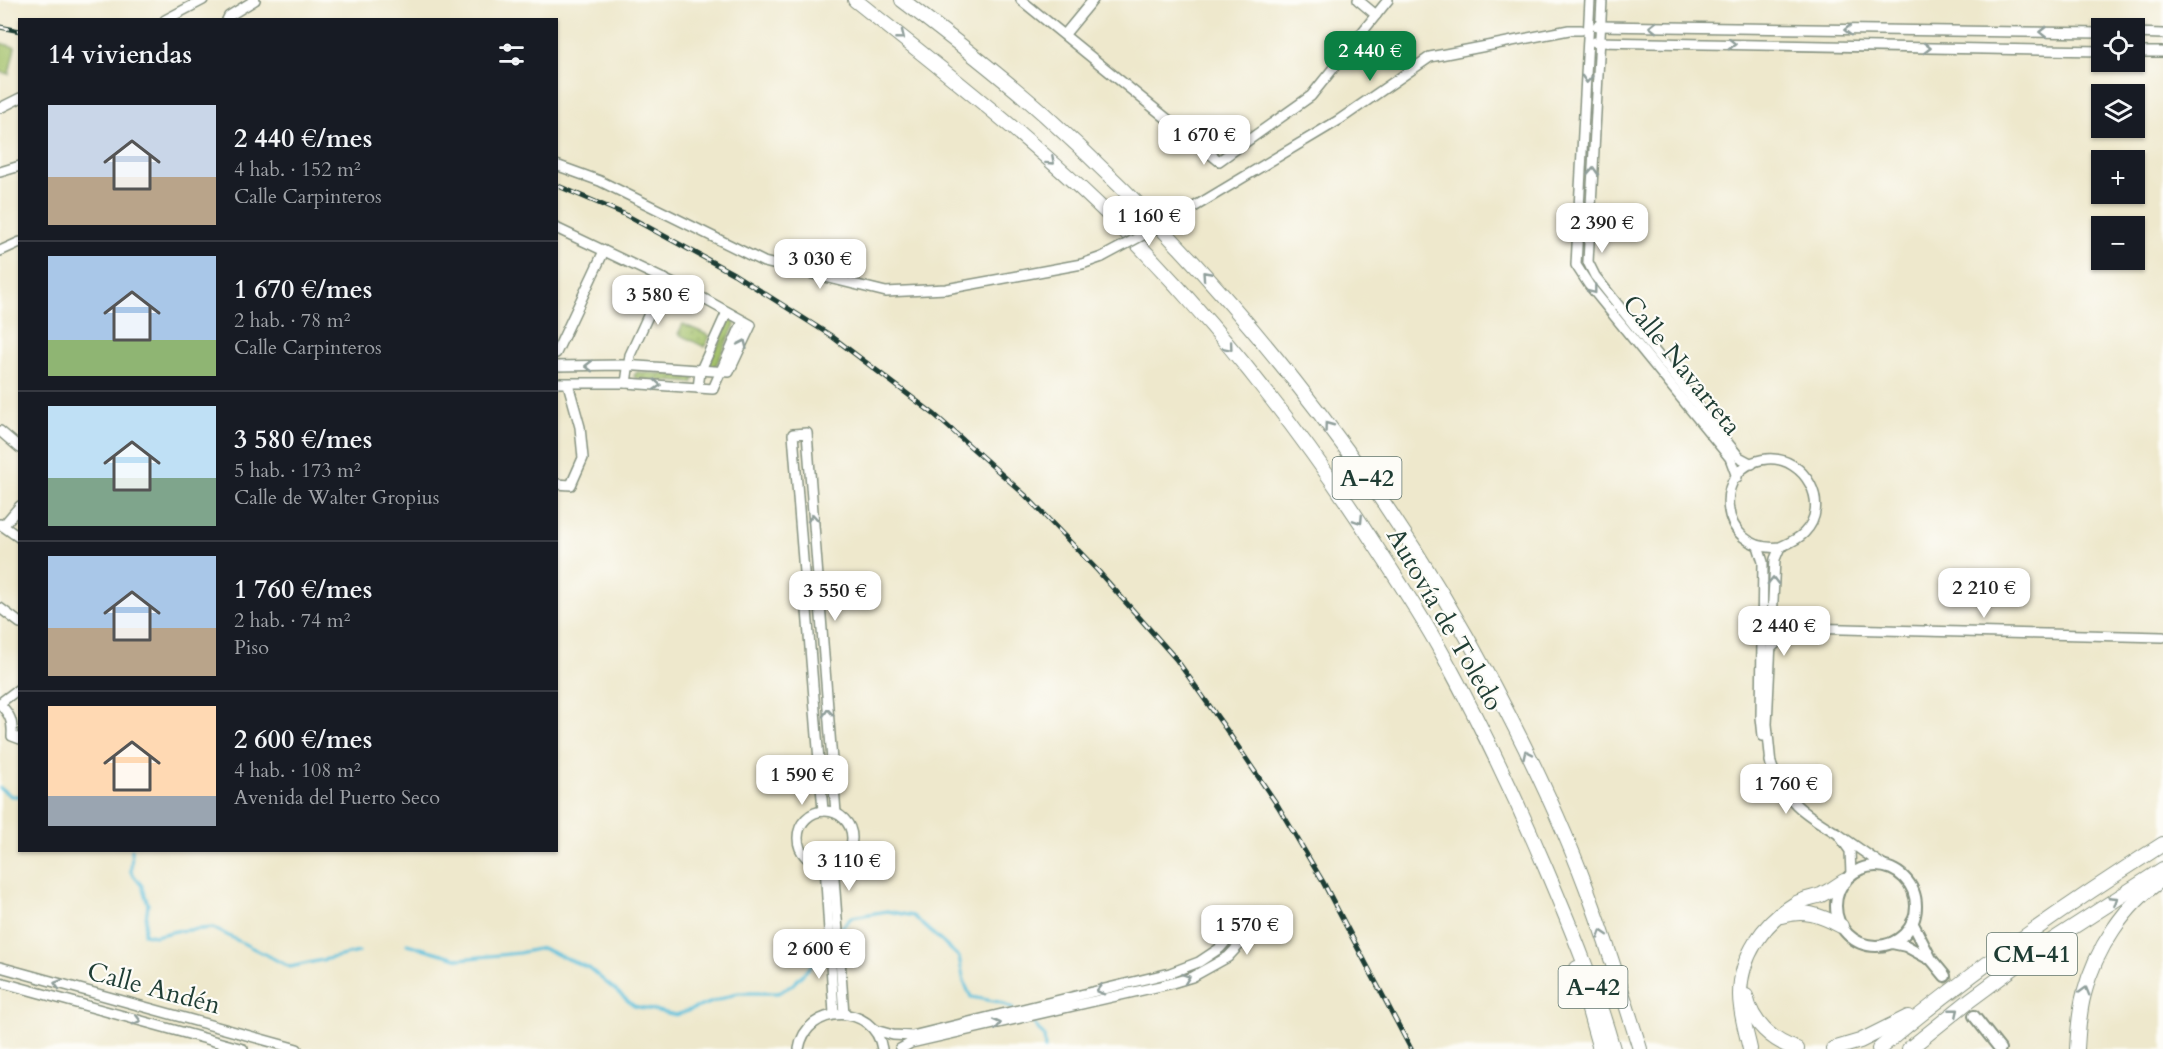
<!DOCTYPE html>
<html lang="es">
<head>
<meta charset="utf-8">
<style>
	body { margin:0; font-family:Cardo,serif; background:#20242c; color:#f1f3f6; height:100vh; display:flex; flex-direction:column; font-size:22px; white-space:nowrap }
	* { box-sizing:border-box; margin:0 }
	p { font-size:20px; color:#9ea1a6 }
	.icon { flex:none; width:33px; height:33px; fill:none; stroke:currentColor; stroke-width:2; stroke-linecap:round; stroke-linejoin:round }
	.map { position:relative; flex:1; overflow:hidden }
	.side { position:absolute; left:18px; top:18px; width:540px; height:834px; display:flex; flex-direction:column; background:#171b24; border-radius:0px; box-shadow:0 2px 4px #0004 }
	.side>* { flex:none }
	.tools { position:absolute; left:2091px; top:18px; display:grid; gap:12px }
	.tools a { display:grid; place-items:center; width:54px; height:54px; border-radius:0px; background:#171b24; box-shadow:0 2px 4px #0004; font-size:30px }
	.price { position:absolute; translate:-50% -51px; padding:0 14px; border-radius:12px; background:#fff; color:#222; font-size:20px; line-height:39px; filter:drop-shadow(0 2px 3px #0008) }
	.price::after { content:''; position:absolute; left:50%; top:36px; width:18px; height:14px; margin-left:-9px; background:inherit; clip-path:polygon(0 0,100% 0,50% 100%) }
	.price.on { background:#0b8043; color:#fff }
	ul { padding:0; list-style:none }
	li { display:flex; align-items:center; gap:18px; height:150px; padding:0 30px }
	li+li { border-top:2px solid #363941 }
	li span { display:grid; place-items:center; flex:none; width:168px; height:120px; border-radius:0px; color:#555 }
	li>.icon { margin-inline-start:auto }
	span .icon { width:72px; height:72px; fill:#fffc; stroke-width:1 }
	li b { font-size:26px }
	h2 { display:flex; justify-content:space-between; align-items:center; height:72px; padding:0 30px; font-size:26px }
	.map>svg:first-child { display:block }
	.grass { fill:url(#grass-dots); stroke:#607e4e; stroke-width:1.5 }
	.park { fill:#a2c068; stroke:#607e4e; stroke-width:1.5 }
	.garden { fill:url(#garden-furrows); stroke:#607e4e; stroke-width:1.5 }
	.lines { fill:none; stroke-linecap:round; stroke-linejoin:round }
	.stream { stroke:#5cbfdb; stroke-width:3 }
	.major-tunnel { stroke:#c5c6ae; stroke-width:10; stroke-dasharray:10 5; stroke-linecap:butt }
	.minor-casing { stroke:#869280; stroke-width:12 }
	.major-casing { stroke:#869280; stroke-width:14 }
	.highway-casing { stroke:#869280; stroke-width:16 }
	.minor { stroke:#fff; stroke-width:9 }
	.major { stroke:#fff; stroke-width:10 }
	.highway { stroke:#fff; stroke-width:14 }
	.rail-casing { stroke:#1f3d34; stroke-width:5 }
	.rail { stroke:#fdfcf7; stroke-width:3; stroke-dasharray:9; stroke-linecap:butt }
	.minor-bridge-casing { stroke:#869280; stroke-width:12; stroke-linecap:butt }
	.minor-bridge { stroke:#fff; stroke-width:9 }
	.oneway { stroke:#8f9e9a }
	.labels { text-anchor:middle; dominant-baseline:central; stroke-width:4.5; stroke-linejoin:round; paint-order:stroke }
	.shield { fill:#fdfcf7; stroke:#62766e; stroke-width:1.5 }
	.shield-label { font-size:24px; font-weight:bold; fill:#1f3d34 }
	.street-label { font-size:26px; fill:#1f3d34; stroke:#fdfcf7 }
</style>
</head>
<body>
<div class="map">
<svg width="2163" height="1049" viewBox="0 0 2163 1049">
	<defs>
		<pattern id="grass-dots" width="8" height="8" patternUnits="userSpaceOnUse" patternTransform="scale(1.5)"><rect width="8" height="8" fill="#a2c068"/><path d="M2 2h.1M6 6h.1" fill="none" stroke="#839d56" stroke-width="1.8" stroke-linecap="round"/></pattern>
		<pattern id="garden-furrows" width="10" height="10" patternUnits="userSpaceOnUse" patternTransform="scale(1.5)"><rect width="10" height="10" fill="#a2c068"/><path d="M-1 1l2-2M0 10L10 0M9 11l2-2" fill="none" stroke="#839d56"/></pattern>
	</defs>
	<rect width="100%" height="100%" fill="#fdfcf7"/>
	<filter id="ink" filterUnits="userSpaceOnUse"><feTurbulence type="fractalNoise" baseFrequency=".0167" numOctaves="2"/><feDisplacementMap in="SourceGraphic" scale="12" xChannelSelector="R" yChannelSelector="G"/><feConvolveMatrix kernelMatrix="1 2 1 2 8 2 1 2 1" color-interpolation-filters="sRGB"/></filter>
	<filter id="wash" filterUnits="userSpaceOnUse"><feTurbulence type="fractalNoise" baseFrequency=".008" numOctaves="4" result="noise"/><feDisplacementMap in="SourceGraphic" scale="24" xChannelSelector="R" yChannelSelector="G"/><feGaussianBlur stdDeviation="1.35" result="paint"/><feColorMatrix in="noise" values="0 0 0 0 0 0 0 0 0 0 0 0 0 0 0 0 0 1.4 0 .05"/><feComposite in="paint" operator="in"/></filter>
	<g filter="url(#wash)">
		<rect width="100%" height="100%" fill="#eee8cc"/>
		<polygon class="grass" points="683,324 710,336 705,347 678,334"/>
		<polygon class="park" points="0,43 15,47 9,74 0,72"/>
		<g class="garden">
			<polygon points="730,320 734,321 735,325 714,370 707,366"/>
			<polygon points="637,372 692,376 694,379 692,383 637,379 634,376"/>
		</g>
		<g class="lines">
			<g class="stream">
				<polyline points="0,788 11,796 20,796"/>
				<polyline points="132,850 131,872 142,886 148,904 144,934 155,936 176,931 213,928 290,967 359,952"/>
				<polyline points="840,929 852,917 887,911 913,916 959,957 964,982 971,997 999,1002 1013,1009"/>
				<polyline points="407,944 460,959 519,953 542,948 589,968 634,1006 676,1015 738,993 778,993 791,986 810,967 828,939"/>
				<polyline points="1029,1018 1044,1036 1045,1049"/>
			</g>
		</g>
	</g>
	<g filter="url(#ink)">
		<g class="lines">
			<polyline class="major-tunnel" points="1945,976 1974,1016"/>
			<g class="minor-casing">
				<g id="minor">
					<polyline points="1021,0 1219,161 1311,96 1388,0"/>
					<polyline points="1358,0 1376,15"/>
					<polyline points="1590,0 1576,265 1589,285 1730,458 1737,477"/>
					<polyline points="1602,0 1588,262 1595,276 1739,457 1752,464"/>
					<polyline points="165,20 203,0"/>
					<polyline points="227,20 229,16 255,0"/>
					<polyline points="1597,26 2102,33"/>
					<polyline points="2134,33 2163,34"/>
					<polyline points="1065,34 1093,0"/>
					<polyline points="1595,42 2102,51"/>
					<polyline points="2134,52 2163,52"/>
					<polyline points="0,108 20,98"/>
					<polyline points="556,165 600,181 764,262 886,292 946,289 1082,264 1102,257"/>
					<polyline points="0,172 20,166"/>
					<polyline points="1184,213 1339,120 1430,57 1569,30 1581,30"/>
					<polyline points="556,228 697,295 751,325 729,372 622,365 556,366"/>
					<polyline points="0,251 20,242"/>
					<polyline points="556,353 604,251"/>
					<polyline points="556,383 626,383 713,389 743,321"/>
					<polyline points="626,383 630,355 665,279"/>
					<polyline points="698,388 700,372 727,312"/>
					<polyline points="0,431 20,448"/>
					<polyline points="556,484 571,485 583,458 580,427 568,384"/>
					<polyline points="0,524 20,538"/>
					<polyline points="3,526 20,506"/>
					<polyline points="1758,546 1763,562 1761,717 1763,736"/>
					<polyline points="0,608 20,623"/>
					<polyline points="1804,628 2163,637"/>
					<polyline points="1771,648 1786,634 1804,628 1782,623 1773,613"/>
					<polyline points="0,703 20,688"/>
					<path d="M0,704C10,715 13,721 12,736L20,739"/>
					<path d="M1770,761C1784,801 1803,813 1838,834"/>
					<path d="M1771,765L1767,724L1775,559L1780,547C1789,543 1797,540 1804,533C1832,505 1805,456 1767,459C1710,464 1717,554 1780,547"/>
					<polyline points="823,811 793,434 807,433 836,813"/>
					<circle cx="825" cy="838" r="27"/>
					<polyline points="833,864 844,1014"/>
					<polyline points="825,865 834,1014"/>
					<polyline points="1851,874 1850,851 1838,834 1884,866"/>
					<polyline points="0,967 297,1049"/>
					<polyline points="0,982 243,1049"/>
					<polyline points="875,1030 893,1035 912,1036 1170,973 1199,962 1220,948 1243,923 1253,930 1228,957 1192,977 1169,984 911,1043 900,1049"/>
					<path d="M799,1049C806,1003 875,1003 882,1049"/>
				</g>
			</g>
			<g class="major-casing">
				<g id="major">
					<circle cx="1876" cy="906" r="40"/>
					<polyline points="1912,922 1931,959 1945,976"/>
					<polyline points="1892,943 1906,946 1928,958"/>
					<polyline points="1974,1016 2000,1049"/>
				</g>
			</g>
			<g class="highway-casing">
				<g id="highway">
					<path d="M855,0C947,73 1039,145 1122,228C1218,325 1303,433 1377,548C1400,583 1423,618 1443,655C1481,725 1515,796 1546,869C1571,928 1596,988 1613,1049"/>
					<path d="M902,0C951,37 1000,75 1045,115C1225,278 1380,470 1493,685C1529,753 1567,833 1593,906C1610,953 1625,1001 1640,1049"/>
					<path d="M1781,916C1804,909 1820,915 1841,926"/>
					<polyline points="1577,968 1600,1049"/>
					<path d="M1746,996C1752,1023 1772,1041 1797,1049"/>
					<path d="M1750,1049C1746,1031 1740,1013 1740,995C1740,957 1763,923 1795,904C1802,899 1812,898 1821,895C1829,891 1837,886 1844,881"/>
					<polyline points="1833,1049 1860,1041 1908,1017"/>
					<path d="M1879,1049C1968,973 2064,907 2163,844"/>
					<polyline points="1909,1049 1970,1000 2039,949 2163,869"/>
					<path d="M2077,1049C2078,1031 2079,1012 2084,994C2095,950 2125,904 2163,879"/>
				</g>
			</g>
			<use href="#minor" class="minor"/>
			<use href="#major" class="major"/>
			<use href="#highway" class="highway"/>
			<g class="rail-casing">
				<g id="rail">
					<polyline points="0,27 20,31"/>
					<polyline points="556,185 624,214 734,274 830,335 935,415 1025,495 1098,571 1176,659 1226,729 1278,806 1323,882 1411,1049"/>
				</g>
			</g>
			<use href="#rail" class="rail"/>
			<g class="minor-bridge-casing">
				<polyline id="minor-bridge" points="1102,257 1184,213"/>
			</g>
			<use href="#minor-bridge" class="minor-bridge"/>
		</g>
		<defs><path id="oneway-chevron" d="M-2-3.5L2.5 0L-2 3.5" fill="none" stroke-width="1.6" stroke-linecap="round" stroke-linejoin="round" transform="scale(1.5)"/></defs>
		<g class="oneway">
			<use href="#oneway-chevron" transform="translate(1653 27) rotate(-179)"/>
			<use href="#oneway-chevron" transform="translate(1848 30) rotate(-179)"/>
			<use href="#oneway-chevron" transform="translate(2043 32) rotate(-179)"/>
			<use href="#oneway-chevron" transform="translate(901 36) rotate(39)"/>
			<use href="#oneway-chevron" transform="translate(1732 44) rotate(1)"/>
			<use href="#oneway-chevron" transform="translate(1927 48) rotate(1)"/>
			<use href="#oneway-chevron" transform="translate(1587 79) rotate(93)"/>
			<use href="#oneway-chevron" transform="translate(1051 161) rotate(42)"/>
			<use href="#oneway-chevron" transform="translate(1593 171) rotate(-87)"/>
			<use href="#oneway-chevron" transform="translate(1206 275) rotate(-132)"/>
			<use href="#oneway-chevron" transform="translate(1593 290) rotate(52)"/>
			<use href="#oneway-chevron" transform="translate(743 344) rotate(-65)"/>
			<use href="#oneway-chevron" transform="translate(1229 347) rotate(50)"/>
			<use href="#oneway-chevron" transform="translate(589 366) rotate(180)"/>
			<use href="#oneway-chevron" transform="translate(657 385) rotate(4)"/>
			<use href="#oneway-chevron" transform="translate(1328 426) rotate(-127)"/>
			<use href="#oneway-chevron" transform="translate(813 518) rotate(-94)"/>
			<use href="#oneway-chevron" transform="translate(1359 520) rotate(57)"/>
			<use href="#oneway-chevron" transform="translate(1773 581) rotate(-89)"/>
			<use href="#oneway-chevron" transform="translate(828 713) rotate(-94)"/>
			<use href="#oneway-chevron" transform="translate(1527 754) rotate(-116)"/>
			<use href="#oneway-chevron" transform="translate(2114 900) rotate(-33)"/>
			<use href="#oneway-chevron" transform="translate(1602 934) rotate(-108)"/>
			<use href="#oneway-chevron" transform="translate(1186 978) rotate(-20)"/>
			<use href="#oneway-chevron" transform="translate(58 984) rotate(-164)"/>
			<use href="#oneway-chevron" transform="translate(1100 990) rotate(166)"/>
			<use href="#oneway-chevron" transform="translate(2085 991) rotate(-74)"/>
			<use href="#oneway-chevron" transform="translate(1955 1012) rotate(-39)"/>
			<use href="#oneway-chevron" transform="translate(137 1020) rotate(15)"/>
			<use href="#oneway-chevron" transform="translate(997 1024) rotate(-13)"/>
		</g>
	</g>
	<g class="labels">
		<g class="shield">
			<rect x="1332.5" y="457" width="69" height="42" rx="4.5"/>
			<rect x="1987" y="933" width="90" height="42" rx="4.5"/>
			<rect x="1558.5" y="966" width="69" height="42" rx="4.5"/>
		</g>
		<g class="shield-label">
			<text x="1367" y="478">A-42</text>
			<text x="2032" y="954">CM-41</text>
			<text x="1593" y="987">A-42</text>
		</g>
		<g class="street-label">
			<text transform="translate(1682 365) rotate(51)">Calle Navarreta</text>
			<text transform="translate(1445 619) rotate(60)">Autovía de Toledo</text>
			<text transform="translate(154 988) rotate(15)">Calle Andén</text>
		</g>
	</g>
</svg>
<div class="tools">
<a><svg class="icon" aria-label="locate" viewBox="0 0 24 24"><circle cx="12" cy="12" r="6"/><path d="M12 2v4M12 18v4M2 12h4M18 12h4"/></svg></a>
<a><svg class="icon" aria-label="layers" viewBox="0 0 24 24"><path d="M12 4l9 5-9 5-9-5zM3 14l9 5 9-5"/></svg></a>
<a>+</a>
<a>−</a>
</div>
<b class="price on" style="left:1370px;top:82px">2 440 €</b>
<b class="price" style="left:1204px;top:166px">1 670 €</b>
<b class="price" style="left:1149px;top:247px">1 160 €</b>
<b class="price" style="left:1602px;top:254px">2 390 €</b>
<b class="price" style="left:820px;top:290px">3 030 €</b>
<b class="price" style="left:658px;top:326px">3 580 €</b>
<b class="price" style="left:1984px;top:619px">2 210 €</b>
<b class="price" style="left:835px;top:622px">3 550 €</b>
<b class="price" style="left:1784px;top:657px">2 440 €</b>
<b class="price" style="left:802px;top:806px">1 590 €</b>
<b class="price" style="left:1786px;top:815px">1 760 €</b>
<b class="price" style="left:849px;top:892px">3 110 €</b>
<b class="price" style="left:1247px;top:956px">1 570 €</b>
<b class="price" style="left:819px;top:980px">2 600 €</b>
<section class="side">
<h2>14 viviendas<svg class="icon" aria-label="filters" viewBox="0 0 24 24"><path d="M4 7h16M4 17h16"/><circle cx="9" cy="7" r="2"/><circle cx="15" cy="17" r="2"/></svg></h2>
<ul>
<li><span style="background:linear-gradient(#c9d6e8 60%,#b9a48a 0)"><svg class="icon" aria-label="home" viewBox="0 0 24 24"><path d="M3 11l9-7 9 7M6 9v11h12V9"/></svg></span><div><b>2 440 €/mes</b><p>4 hab. · 152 m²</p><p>Calle Carpinteros</p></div></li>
<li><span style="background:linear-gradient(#a9c7e8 70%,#8fb573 0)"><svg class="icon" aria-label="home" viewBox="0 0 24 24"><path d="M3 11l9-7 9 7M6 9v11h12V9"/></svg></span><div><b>1 670 €/mes</b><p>2 hab. · 78 m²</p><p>Calle Carpinteros</p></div></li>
<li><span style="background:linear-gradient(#bfe0f5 60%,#7fa58c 0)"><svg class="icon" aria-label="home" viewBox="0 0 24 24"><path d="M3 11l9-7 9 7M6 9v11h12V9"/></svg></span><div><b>3 580 €/mes</b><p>5 hab. · 173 m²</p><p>Calle de Walter Gropius</p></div></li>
<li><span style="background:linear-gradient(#a9c7e8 60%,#b9a48a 0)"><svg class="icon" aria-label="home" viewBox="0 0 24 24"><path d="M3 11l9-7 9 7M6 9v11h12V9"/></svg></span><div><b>1 760 €/mes</b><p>2 hab. · 74 m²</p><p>Piso</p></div></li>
<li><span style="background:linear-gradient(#ffd9b3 75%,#9aa5b1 0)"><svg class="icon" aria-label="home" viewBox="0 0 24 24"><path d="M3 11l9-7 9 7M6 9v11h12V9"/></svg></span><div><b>2 600 €/mes</b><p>4 hab. · 108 m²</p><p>Avenida del Puerto Seco</p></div></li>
</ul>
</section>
</div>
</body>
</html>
